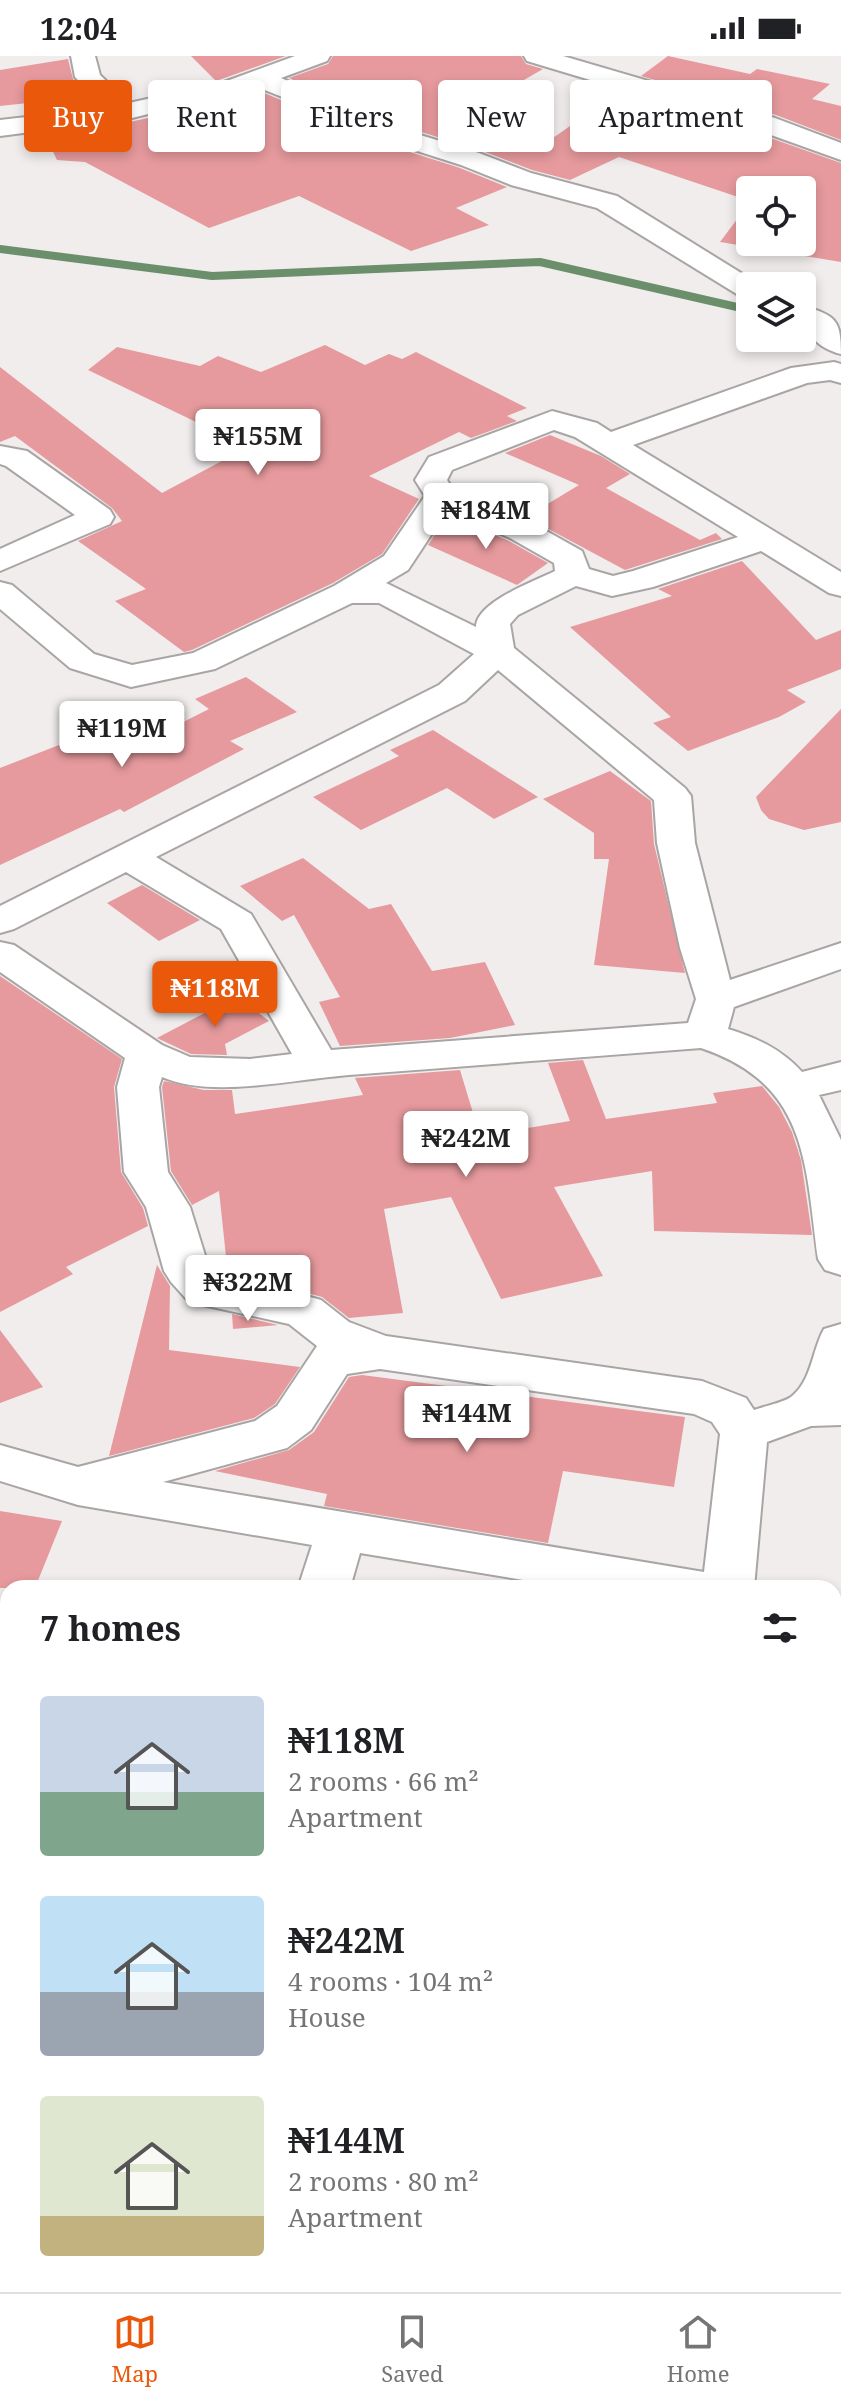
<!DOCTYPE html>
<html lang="en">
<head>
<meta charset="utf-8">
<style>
	body { margin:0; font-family:"Noto Serif",serif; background:#f6f6f6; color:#202124; height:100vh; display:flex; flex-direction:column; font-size:30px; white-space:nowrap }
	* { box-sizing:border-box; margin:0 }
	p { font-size:26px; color:#757577 }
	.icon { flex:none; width:44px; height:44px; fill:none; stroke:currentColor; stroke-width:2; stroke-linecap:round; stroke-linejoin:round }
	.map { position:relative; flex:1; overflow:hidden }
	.side { position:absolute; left:0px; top:1524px; width:842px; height:712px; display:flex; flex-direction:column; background:#fff; border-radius:24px 24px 0 0; box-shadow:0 4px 12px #0003 }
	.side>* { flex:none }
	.top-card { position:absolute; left:24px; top:24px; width:794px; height:72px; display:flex; gap:16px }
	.buttons { position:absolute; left:736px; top:120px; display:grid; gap:16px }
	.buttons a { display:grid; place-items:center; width:80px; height:80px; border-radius:8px; background:#fff; box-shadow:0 4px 12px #0003; font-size:40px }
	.price { position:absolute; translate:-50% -68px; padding:0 18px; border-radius:8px; background:#fff; color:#222; font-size:26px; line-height:52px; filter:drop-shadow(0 2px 4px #0008) }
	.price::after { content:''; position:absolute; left:50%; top:48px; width:24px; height:18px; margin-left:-12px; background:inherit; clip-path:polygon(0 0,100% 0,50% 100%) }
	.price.on { background:#ea580c; color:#fff }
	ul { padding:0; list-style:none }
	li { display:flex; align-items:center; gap:24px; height:200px; padding:0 40px }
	li span { display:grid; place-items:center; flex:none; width:224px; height:160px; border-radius:8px; color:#555 }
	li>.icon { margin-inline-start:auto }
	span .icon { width:96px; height:96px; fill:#fffc; stroke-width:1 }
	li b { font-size:34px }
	h2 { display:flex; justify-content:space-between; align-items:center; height:96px; padding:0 40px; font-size:34px }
	.chip { padding:0 28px; border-radius:8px; background:#fff; box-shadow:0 4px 12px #0003; font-size:28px; line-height:72px }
	.chip.on { background:#ea580c; color:#fff }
	.status { display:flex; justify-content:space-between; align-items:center; height:56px; padding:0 40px; background:#fff; direction:ltr }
	.status svg { height:22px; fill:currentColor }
	.menu { display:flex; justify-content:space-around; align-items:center; height:112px; border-top:2px solid #e0e0e0; background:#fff; font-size:22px; color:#757577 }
	.menu a { display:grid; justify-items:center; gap:4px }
	.menu .on { color:#ea580c }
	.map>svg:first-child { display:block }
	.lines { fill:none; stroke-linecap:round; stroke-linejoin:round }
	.stream { stroke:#6b8f6b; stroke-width:8 }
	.building { fill:#e69a9d }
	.minor-casing { stroke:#a9a5a5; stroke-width:4 }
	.minor { fill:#fff; fill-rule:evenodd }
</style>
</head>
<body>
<div class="status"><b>12:04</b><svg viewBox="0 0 49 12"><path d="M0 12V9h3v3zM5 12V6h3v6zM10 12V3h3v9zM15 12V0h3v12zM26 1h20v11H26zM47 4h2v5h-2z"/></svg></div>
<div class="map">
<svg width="841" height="2236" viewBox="0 0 841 2236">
	<rect width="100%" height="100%" fill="#f1eded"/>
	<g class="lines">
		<polyline class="stream" points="0,193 212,220 540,206 750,254"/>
	</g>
	<g class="building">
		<polygon points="191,0 286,0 216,25"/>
		<polygon points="333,0 521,0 526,8 543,13 451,66 536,94 618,36 756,77 841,107 841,206 720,186 750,146 750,186 802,186 802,134 750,134 750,145 619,101 570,124 532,114 480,94 333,49 315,34 289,22 328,8"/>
		<polygon points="668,0 750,18 757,13 830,28 812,43 841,50 841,84 776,59 641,20"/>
		<polygon points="68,3 73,23 99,50 33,57 28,47 0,50 0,14"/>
		<polygon points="257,34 293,49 313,65 460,112 507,131 456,152 489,169 411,195 299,140 209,172 85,106 57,104 44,77 125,67 235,43 232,40"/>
		<polygon points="325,289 365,309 389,298 402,303 416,296 527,352 507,360 517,365 471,382 459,376 369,420 419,443 382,498 333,527 192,594 184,596 115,545 146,533 78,485 122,465 112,452 15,380 0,386 0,311 162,437 248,391 88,314 117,291 200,310 218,300 261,316"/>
		<polygon points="550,379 601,400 630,418 606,432 700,484 716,477 722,483 625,514 526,461 579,429 505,397"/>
		<polygon points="448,459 509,485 548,507 517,529 428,489"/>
		<polygon points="742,505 816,584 841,574 841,613 787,634 806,646 779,661 688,695 653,667 671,661 570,571 672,540 658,533"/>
		<polygon points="246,621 297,656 230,685 244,693 124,756 120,753 0,809 0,712 100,673 126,695 209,653 195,643"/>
		<polygon points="841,653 841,766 804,774 769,763 761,754 756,741"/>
		<polygon points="433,674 538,741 494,763 447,732 361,774 313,741 399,700 390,694"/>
		<polygon points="610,715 651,745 654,788 685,917 594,909 609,803 594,803 594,777 543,743"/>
		<polygon points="303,802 369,853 391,848 432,915 485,906 515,969 450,982 340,990 319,946 340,941 294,859 282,865 240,830"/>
		<polygon points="142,829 200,864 159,885 107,847"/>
		<polygon points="0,920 122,1003 114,1031 121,1116 143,1152 148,1170 66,1211 73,1218 0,1256"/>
		<polygon points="237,940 269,965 225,988 227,999 191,998 157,982"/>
		<polygon points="583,1004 606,1063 717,1047 713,1037 762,1030 779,1051 792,1076 801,1104 812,1179 654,1175 652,1115 554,1131 603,1220 501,1243 451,1141 384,1153 403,1257 349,1262 322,1241 268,1226 228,1219 219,1135 192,1149 171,1115 162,1031 164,1025 204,1034 232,1034 235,1058 363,1039 355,1022 460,1014 480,1080 570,1065 548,1007"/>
		<polygon points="157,1209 170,1230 169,1294 300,1311 275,1348 254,1362 109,1400"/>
		<polygon points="232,1258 278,1269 233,1273"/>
		<polygon points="0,1274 43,1331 0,1347"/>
		<polygon points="362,1319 685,1361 674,1431 563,1415 548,1487 324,1450 327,1438 215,1415 289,1394 314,1376 349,1321"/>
		<polygon points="0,1455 62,1465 35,1532 0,1532"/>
	</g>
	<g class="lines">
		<g class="minor-casing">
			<g id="minor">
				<polygon points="71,0 95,0 100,19 129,47 224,26 295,0 330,0 327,5 281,22 313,36 332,52 479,97 531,117 617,140 762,230 750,230 750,243 740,240 597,152 511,129 461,109 314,62 295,46 257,31 124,64 0,80 0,64 105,52 75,21"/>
				<polygon points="524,0 563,0 775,62 841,87 841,104 757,74 527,5"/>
				<path d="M802,250C836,259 841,264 841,298C829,295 812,287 810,274L802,270Z"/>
				<path d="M834,306L841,308V327L830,324L807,327L633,389L841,516V540L829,537L761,495L653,531L612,540L576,530L518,559L510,568L514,592L685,732L691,740L695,787L730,924L841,887V913L734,951L728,973C757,982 781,993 802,1016L841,1006V1034L819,1039L841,1084V1219L825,1214L818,1203C805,1106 808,1028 701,992C584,1001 467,1010 349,1019C296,1023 211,1043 162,1021L159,1031L168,1116L190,1151L208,1209L219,1221L267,1229L321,1244L349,1266L386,1280L702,1325L746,1342L754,1354C765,1350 782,1347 791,1341C812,1325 812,1294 824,1273L841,1268V1369L811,1370L767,1386L754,1532H572L360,1497L350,1532H298L312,1489L78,1449L0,1425V1389L78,1411L255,1365L277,1350L317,1290L289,1268L189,1246L171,1226L164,1215L146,1151L124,1116L117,1031L125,1002L0,916V886L14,889L162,989L190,1001L250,1003L292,998L221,873L126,816L14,873L0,877V850L439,629L474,598L379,547H352L215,613L131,631L70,612L0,553V526L12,529L94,598L132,609L193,597L334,530L384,500L425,440L415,424L429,401L552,355L597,367L611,376L791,312ZM554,374L575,381L738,481L633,515L613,520L589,513L582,495L534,468L453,433L447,424L452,414ZM447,455L510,482L554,507L555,515C535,525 476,546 476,571L386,527L408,514ZM498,614L654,744L657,787L680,892L696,943L688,967L331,994L251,858L156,801L465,645ZM380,1313L694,1358L712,1366L720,1378L704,1516L163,1426L287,1392L311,1374L347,1318Z"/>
				<polygon points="0,390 27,395 110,454 114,461 110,468 0,515 0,493 75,459 6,410 0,408"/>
				<polygon points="834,1773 841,1774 841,1822 834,1821"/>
				<polygon points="0,1809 8,1812 8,1860 0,1857"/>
				<polygon points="8,2056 8,2119 0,2122 0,2059"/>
				<polygon points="834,2205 841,2205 841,2236 590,2235 593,2228 834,2228"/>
			</g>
		</g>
		<use href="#minor" class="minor"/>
	</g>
</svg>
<div class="buttons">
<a><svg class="icon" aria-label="locate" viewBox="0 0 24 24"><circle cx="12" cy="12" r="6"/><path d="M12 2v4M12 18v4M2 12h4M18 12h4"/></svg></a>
<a><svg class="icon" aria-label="layers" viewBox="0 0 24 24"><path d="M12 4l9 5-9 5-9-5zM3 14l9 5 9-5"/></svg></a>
</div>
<b class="price" style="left:258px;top:421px">₦155M</b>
<b class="price" style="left:486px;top:495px">₦184M</b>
<b class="price" style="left:122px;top:713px">₦119M</b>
<b class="price on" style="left:215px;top:973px">₦118M</b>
<b class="price" style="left:466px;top:1123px">₦242M</b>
<b class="price" style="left:248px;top:1267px">₦322M</b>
<b class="price" style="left:467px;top:1398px">₦144M</b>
<div class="top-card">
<a class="chip on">Buy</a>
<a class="chip">Rent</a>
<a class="chip">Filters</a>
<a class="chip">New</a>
<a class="chip">Apartment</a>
</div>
<section class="side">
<h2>7 homes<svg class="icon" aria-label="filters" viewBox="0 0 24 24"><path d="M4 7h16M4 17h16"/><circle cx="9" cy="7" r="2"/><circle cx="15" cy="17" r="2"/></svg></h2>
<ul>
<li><span style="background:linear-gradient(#c9d6e8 60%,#7fa58c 0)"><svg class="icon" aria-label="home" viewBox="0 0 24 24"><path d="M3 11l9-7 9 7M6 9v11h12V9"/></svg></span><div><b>₦118M</b><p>2 rooms · 66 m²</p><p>Apartment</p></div></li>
<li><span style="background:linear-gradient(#bfe0f5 60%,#9aa5b1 0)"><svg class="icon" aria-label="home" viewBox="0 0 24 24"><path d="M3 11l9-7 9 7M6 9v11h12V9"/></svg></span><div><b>₦242M</b><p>4 rooms · 104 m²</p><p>House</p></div></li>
<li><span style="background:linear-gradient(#dfe7d0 75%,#c2b280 0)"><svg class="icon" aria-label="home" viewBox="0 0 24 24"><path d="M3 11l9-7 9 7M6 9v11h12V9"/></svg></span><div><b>₦144M</b><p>2 rooms · 80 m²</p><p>Apartment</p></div></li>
</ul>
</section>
</div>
<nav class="menu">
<a class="on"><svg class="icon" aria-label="map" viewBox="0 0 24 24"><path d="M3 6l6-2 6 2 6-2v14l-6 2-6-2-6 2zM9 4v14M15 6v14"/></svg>Map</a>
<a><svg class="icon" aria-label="saved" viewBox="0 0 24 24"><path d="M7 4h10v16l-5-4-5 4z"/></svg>Saved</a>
<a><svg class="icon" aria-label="home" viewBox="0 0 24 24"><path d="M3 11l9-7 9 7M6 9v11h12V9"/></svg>Home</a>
</nav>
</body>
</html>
